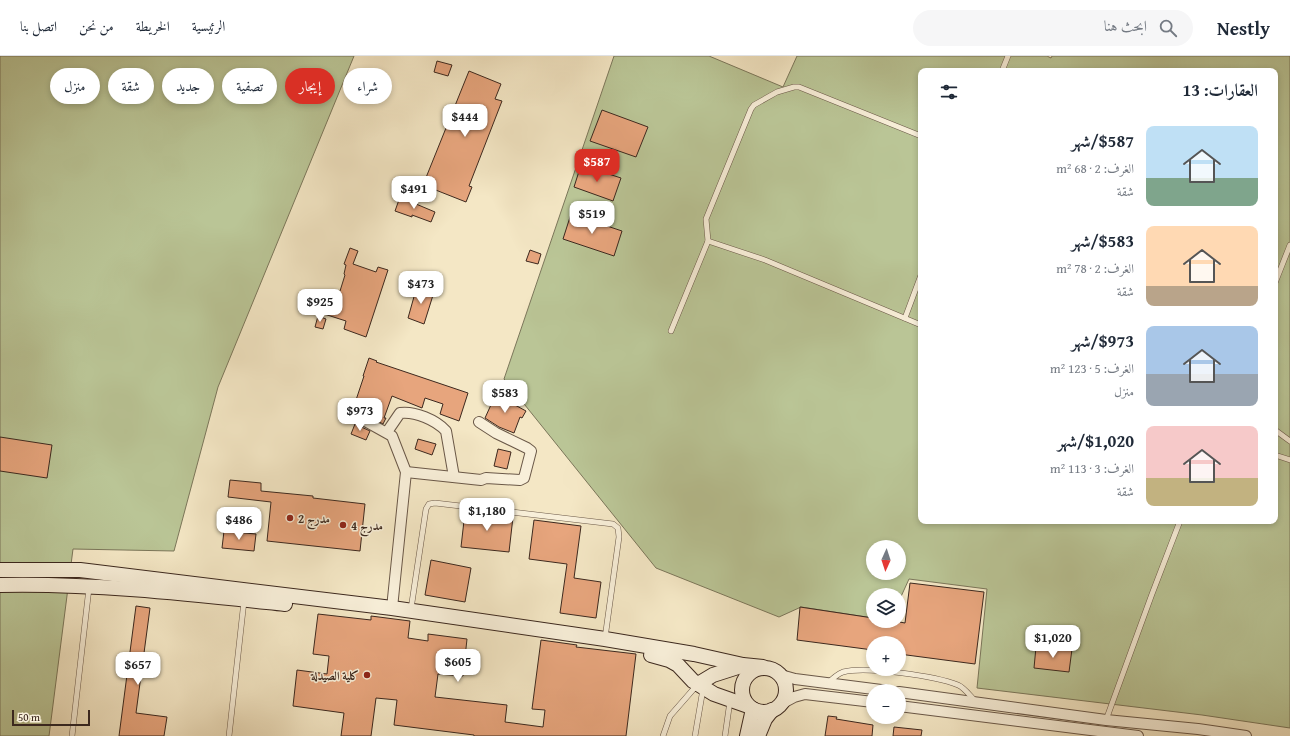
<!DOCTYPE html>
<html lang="ar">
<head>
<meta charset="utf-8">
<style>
	body { margin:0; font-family:"Gentium Book Plus",Amiri,serif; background:#f6f6f7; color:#1f2937; direction:rtl; height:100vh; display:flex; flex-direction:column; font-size:15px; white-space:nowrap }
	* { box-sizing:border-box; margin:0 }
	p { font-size:13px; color:#747a83 }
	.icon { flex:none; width:22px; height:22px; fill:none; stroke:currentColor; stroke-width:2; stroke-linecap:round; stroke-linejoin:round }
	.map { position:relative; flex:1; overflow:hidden; direction:ltr }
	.drawer { position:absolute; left:918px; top:12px; width:360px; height:456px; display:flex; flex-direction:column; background:#fff; border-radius:8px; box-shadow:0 2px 6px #0003; direction:rtl }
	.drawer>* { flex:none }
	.guide { position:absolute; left:12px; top:12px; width:380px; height:36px; direction:rtl; display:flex; gap:8px }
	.needle { width:26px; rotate:183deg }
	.fabs { position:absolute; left:866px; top:484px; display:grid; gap:8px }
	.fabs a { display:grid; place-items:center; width:40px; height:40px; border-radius:50%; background:#fff; box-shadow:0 2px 6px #0003; font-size:20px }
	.scale { position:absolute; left:12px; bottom:10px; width:78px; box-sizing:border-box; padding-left:4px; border:2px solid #3c281e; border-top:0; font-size:11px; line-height:14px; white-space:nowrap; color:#3c281e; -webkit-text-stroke:3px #f8efd9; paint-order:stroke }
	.price { position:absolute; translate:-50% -34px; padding:0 9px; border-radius:8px; background:#fff; color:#222; font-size:13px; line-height:26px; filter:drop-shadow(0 1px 2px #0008) }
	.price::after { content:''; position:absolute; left:50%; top:24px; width:12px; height:9px; margin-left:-6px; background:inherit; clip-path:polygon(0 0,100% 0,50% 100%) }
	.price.on { background:#d93025; color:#fff }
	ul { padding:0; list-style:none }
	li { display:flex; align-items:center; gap:12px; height:100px; padding:0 20px }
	li span { display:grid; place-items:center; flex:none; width:112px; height:80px; border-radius:8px; color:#555 }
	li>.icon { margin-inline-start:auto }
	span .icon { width:48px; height:48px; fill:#fffc; stroke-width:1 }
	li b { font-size:17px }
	h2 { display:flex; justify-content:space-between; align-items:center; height:48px; padding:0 20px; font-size:17px }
	.pill { padding:0 14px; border-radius:18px; background:#fff; box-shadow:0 2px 6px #0003; font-size:14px; line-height:36px }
	.pill.on { background:#d93025; color:#fff }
	header { display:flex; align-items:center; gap:24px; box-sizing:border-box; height:56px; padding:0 20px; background:#fff; border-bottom:1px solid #e0e1e3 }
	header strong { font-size:19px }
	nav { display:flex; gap:22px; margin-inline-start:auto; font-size:14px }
	.search { width:280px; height:36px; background:#f6f6f7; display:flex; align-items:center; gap:10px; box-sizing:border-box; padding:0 14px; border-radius:22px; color:#747a83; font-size:15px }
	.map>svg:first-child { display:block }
	.green { fill:#bac596; stroke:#7b765a; fill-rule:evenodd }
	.building { fill:#e7a57d; stroke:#3c281e }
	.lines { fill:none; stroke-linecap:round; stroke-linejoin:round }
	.lane-casing { stroke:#6a5848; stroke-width:6 }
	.street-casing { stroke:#6a5848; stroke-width:12 }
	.secondary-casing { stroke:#3c281e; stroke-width:16 }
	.lane { stroke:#f8efd9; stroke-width:5 }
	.street { stroke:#f8efd9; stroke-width:10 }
	.secondary { stroke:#f8efd9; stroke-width:14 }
	.poi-dot { fill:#8f2418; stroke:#f8efd9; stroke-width:1.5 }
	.labels { text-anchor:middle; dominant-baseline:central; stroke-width:3; stroke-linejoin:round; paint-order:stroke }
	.poi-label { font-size:12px; font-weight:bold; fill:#3c281e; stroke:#f8efd9; text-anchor:start }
</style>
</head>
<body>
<header>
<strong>Nestly</strong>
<div class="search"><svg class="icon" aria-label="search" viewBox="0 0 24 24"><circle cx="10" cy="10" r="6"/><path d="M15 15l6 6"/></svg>ابحث هنا</div>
<nav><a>الرئيسية</a><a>الخريطة</a><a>من نحن</a><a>اتصل بنا</a></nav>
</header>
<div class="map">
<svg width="1290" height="680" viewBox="0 0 1290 680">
	<rect width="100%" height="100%" fill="#f4e7c5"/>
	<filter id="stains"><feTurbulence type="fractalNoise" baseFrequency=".005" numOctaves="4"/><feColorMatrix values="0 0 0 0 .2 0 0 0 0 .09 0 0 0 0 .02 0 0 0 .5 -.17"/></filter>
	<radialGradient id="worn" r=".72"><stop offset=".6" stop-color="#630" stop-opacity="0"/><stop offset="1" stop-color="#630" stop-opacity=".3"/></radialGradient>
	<g class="green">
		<polygon points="0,0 354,0 218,331 174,495 73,493 49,680 0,680"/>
		<path d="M614,0H709L783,31L797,0H1047L1051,2L1052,0H1290V672L1202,659L977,632L987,533L909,523L899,545V539H873V562L801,551L779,561L656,512L504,323ZM921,15H1275V465H921ZM873,491H899V517H873Z"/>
	</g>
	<g class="building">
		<polygon points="437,5 452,9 448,20 434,16"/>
		<polygon points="469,15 501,28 495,43 502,45 469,130 472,131 466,146 423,129"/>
		<polygon points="602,54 648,71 636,101 590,85"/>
		<polygon points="581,109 621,122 613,145 574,131"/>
		<polygon points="400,141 417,147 416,148 435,156 431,166 412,159 412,161 395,155"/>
		<polygon points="571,158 622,175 614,200 563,183"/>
		<polygon points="350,192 358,195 353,208 376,216 378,211 388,214 366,281 344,273 346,265 321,257 324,248 335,251 345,219 344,218 346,209 344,208"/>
		<polygon points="530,194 541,198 538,208 526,205"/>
		<polygon points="417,230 434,236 424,268 408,262"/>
		<polygon points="318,260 326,263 323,273 315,271"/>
		<polygon points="369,302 377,305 376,306 468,337 459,365 440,358 443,348 425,342 422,352 392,340 384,362 386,362 383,368 374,363 376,357 354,350 364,320 363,320"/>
		<polygon points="495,340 506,345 508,341 517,345 515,349 526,355 522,362 520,361 514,377 499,371 485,362"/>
		<polygon points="355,368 370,375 366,384 351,378"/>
		<polygon points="0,381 52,389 47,422 0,415"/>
		<polygon points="418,383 436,388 432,399 415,393"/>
		<polygon points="498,393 511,396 507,413 494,410"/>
		<polygon points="230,424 261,427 261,435 313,440 313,442 365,448 360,495 267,485 271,446 228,441"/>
		<polygon points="465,456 513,461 509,496 461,491"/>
		<polygon points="534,464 581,470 574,522 601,526 596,562 560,557 567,508 529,503"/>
		<polygon points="224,475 256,478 254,495 222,492"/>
		<polygon points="431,504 471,512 465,546 425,539"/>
		<polygon points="910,527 984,536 975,608 899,598 899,587 873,587 873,594 797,584 800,551 873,562 873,565 894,565 905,567"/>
		<polygon points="136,550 150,552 136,657 167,661 164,680 119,680"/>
		<polygon points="318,558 371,564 371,560 410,565 408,582 428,585 428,578 467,583 463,620 438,618 435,641 507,649 505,666 543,671 545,654 532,653 541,584 577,589 576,591 636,598 626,680 474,680 474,679 394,669 397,644 376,642 371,680 341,680 344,657 293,650 297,614 327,618 329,600 313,598"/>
		<polygon points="1044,590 1072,593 1069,616 1034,612 1036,591 1044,592"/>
		<polygon points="828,660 837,661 836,663 873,669 872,680 825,680"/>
		<polygon points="894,671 922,674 921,680 893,680"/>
	</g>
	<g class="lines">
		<g class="lane-casing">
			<g id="lane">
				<polyline points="1002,15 1008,0"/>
				<polyline points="708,185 765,204 921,269"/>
				<polyline points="1275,227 1290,189"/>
				<polyline points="905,262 921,219"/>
				<polyline points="671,275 708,185 706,163 751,53 754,49 777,36 794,31 799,31 921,80"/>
				<polyline points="1275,374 1290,385"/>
				<polyline points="1275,399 1290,404"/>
				<polyline points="411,553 426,453 429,448 435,447 613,468 618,472 619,481 605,582"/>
				<path d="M828,627C832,623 838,618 843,616C866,610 936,620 958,629C965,632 970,640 976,646"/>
				<polyline points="1106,664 1152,538 1180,465"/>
				<polyline points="72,680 89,532"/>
				<polyline points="229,680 244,545"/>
				<polyline points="663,680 670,660 698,628"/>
				<polyline points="695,680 703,633"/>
				<polyline points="725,680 730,645"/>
			</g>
		</g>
		<g class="street-casing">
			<g id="street">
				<polyline points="349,356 392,380 406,416 392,552"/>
				<path d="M387,376L400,357C415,355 436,364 446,375L454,421"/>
				<polyline points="406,416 481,424 486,422 520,424 524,422 531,395 527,392 496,377 479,366"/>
				<polyline points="781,619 795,623 889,635"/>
				<polyline points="899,636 1106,664 1198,673 1246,680"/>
				<polyline points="781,648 794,641 805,638 873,646"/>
				<polyline points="899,650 1138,680"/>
			</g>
		</g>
		<g class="secondary-casing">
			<g id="secondary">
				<polyline points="0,514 80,514 392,552 605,583 694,598 743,609 763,611"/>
				<path d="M0,529C96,527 191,538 285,548"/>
				<polyline points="651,599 669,604 678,609 693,625 714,638 748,650"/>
				<circle cx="764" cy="634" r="22"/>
				<polyline points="698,628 713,619 741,610"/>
				<polyline points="747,680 753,653"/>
				<polyline points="758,680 765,663 772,654"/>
			</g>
		</g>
		<use href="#lane" class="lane"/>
		<use href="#street" class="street"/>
		<use href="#secondary" class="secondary"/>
	</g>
	<g class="poi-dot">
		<circle cx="290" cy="462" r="4"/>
		<circle cx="343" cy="469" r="4"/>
		<circle cx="367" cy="619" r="4"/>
	</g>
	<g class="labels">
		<g class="poi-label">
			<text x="298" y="462">مدرج 2</text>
			<text x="351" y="469">مدرج 4</text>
			<text x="359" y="619" text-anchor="end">كلية الصيدلة</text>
		</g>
	</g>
	<rect width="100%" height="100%" filter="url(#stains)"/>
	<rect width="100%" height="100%" fill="url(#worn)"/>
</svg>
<div class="fabs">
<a><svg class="needle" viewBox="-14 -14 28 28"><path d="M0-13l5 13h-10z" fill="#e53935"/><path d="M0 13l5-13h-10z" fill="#747a83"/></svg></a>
<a><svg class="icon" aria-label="layers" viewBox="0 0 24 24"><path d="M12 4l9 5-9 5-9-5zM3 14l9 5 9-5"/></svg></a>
<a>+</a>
<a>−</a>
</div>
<div class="scale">50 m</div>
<b class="price" style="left:465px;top:82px">$444</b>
<b class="price on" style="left:597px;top:127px">$587</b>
<b class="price" style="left:414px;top:154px">$491</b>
<b class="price" style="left:592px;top:179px">$519</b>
<b class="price" style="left:421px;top:249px">$473</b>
<b class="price" style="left:320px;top:267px">$925</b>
<b class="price" style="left:505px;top:358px">$583</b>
<b class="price" style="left:360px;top:376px">$973</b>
<b class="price" style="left:487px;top:476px">$1,180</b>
<b class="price" style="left:239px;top:485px">$486</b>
<b class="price" style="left:1053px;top:603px">$1,020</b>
<b class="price" style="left:458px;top:627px">$605</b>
<b class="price" style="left:138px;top:630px">$657</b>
<div class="guide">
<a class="pill">شراء</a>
<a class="pill on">إيجار</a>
<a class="pill">تصفية</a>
<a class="pill">جديد</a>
<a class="pill">شقة</a>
<a class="pill">منزل</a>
</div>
<section class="drawer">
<h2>العقارات: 13<svg class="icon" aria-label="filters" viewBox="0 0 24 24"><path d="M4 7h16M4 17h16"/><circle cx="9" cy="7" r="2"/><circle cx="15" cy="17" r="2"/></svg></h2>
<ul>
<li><span style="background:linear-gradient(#bfe0f5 65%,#7fa58c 0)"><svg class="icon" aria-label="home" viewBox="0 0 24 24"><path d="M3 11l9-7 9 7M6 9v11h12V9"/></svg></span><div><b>$587/شهر</b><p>الغرف: 2 · 68 m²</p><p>شقة</p></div></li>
<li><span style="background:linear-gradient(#ffd9b3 75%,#b9a48a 0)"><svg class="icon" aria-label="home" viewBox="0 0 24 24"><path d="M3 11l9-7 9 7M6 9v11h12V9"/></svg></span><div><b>$583/شهر</b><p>الغرف: 2 · 78 m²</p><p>شقة</p></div></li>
<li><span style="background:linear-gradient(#a9c7e8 60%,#9aa5b1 0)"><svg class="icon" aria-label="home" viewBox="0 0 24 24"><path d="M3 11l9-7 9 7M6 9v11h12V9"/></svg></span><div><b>$973/شهر</b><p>الغرف: 5 · 123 m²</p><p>منزل</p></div></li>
<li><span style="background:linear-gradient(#f6c9c9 65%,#c2b280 0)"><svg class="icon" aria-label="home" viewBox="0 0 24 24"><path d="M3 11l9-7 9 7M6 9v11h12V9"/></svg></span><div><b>$1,020/شهر</b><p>الغرف: 3 · 113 m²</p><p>شقة</p></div></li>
</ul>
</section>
</div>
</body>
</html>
